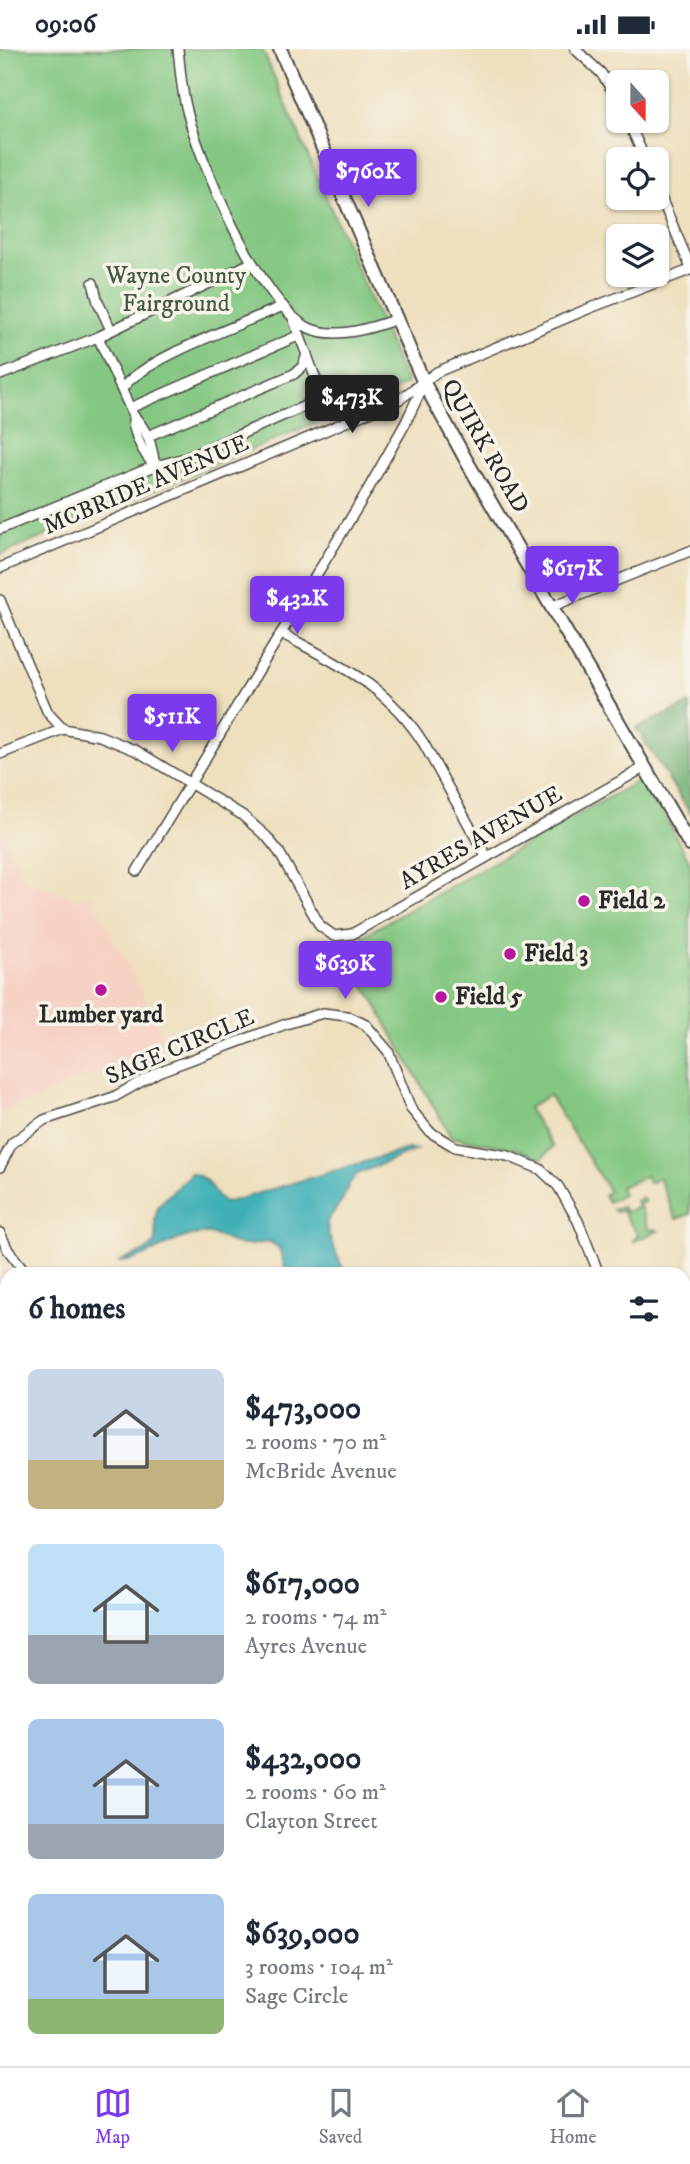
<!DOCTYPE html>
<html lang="en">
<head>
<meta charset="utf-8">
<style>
	body { margin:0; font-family:"IM FELL DW Pica",serif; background:#f2f2f3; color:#1f2937; height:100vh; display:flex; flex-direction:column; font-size:26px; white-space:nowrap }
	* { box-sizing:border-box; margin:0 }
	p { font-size:23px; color:#747a83 }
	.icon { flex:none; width:38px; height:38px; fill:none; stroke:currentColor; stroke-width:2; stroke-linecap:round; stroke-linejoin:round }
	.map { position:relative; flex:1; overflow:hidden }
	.panel { position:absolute; left:0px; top:1218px; width:691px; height:800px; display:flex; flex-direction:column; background:#fff; border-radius:21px 21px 0 0; box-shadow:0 2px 5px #0004 }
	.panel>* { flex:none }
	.needle { width:46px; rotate:159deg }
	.tools { position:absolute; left:606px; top:21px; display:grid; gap:14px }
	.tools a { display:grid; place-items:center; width:63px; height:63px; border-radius:10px; background:#fff; box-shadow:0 2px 5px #0004; font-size:35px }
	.price { position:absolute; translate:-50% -60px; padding:0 16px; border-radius:7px; background:#7c3aed; color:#fff; font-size:23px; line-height:46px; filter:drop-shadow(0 2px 4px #0008) }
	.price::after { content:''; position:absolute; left:50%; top:42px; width:21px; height:16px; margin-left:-10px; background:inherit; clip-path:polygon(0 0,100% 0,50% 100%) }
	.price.selected { background:#222; color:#fff }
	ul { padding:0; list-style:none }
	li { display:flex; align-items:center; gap:21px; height:175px; padding:0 28px }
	li span { display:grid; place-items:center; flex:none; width:196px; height:140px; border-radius:10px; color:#555 }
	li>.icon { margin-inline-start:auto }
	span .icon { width:84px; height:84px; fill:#fffc; stroke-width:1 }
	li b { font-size:30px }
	h2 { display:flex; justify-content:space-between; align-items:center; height:84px; padding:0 28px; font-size:30px }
	.status { display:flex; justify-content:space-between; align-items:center; height:49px; padding:0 35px; background:#fff; direction:ltr }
	.status svg { height:19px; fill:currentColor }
	.tab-bar { display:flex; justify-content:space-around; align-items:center; height:98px; border-top:2px solid #e0e1e3; background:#fff; font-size:19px; color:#747a83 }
	.tab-bar a { display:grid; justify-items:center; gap:4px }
	.tab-bar .selected { color:#7c3aed }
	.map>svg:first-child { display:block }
	.built { fill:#f6d2c4 }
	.green { fill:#83c782; stroke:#577956; stroke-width:2 }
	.forest { fill:#6aac70; stroke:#4a6c4e; stroke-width:2 }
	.water { fill:#3fb0b7; stroke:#356e71; stroke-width:2 }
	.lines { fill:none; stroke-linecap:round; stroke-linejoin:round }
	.street-casing { stroke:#484641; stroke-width:12 }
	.secondary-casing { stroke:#484641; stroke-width:16 }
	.street { stroke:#fff; stroke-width:9 }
	.secondary { stroke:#fff; stroke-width:12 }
	.poi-dot { fill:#b5179e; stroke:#f7f3e8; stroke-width:2.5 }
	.labels { text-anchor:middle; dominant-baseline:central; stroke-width:7; stroke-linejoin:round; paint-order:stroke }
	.park-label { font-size:24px; fill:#455a45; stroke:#f7f3e8 }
	.street-label { font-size:24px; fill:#2b2b2b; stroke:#f7f3e8 }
	.poi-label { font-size:24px; font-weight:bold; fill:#2b2b2b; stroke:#f7f3e8; text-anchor:start }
</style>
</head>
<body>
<div class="status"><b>09:06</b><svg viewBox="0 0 49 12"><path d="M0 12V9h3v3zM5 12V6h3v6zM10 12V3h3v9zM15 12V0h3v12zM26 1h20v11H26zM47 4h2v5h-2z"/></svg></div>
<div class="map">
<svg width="690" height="2017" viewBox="0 0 690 2017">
	<rect width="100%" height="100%" fill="#f7f3e8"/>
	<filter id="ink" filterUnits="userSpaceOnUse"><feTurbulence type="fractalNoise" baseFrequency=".0143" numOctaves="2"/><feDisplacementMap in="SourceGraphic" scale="14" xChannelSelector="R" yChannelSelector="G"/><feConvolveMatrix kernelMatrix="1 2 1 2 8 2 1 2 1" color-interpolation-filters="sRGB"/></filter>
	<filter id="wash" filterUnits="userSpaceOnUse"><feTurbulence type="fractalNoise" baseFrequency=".00686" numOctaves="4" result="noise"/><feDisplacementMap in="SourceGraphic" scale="28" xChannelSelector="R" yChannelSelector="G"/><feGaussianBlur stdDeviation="1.57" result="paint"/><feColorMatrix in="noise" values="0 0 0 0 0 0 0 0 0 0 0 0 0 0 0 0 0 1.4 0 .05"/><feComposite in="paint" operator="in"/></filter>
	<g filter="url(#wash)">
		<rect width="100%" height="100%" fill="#eedfbd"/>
		<g class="built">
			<polygon points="0,780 26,831 77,850 91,846 167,993 0,1066"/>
			<polygon points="0,1209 8,1225 7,1622 0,1624"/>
		</g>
		<g class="green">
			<polygon points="0,0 262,0 407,335 0,506"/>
			<polygon points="643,729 690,813 690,1165 676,1170 659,1129 649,1134 646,1127 620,1138 623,1146 608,1153 604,1146 609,1142 549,1046 528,1059 553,1098 541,1110 517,1100 451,1088 343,898"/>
			<polygon points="642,1148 645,1153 639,1155 649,1181 656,1180 658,1182 632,1193 638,1186 621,1161 616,1163 613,1160 622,1157 625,1163 638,1158 636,1152"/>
			<polygon points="687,1381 690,1388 690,1671 684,1674 684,1382"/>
			<polygon points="684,1748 690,1758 690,1891 684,1900"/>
			<polygon points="155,2011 673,2011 676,2017 157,2017"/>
		</g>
		<g class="forest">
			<polygon points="690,655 690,764 636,679"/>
			<polygon points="690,1891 690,2017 676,2017 673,2011 684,2011 684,1900"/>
		</g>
		<path class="water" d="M408,1100L416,1101L357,1125L349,1135L342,1152L327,1172L328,1185L345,1225H287L279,1199L271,1193C262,1193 252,1197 243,1196C229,1195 217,1183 201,1185C171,1187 149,1212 118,1213L146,1202L156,1194L155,1171L158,1157L191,1124C217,1132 207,1143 225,1154Z"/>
	</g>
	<g filter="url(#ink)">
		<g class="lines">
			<g class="street-casing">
				<g id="street">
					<path d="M178,0C180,17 181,36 185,53C196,106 260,256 309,279C335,291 372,279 397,270"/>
					<polyline points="575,0 601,24 618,50"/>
					<polyline points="628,72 645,110"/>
					<polyline points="656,137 690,217"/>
					<polyline points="93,234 98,253 111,281"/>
					<path d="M98,288L133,366C148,382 152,396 155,417"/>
					<polyline points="0,326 98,288 251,214"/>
					<path d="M122,340C142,310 245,274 283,257"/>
					<polyline points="130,359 300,286"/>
					<path d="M133,366C132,383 143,405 155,417"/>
					<polyline points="148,387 294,325 303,317 307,305"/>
					<polyline points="0,480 155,417 186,409 305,357 316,342 317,333 293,269"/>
					<polyline points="0,519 400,350 437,323 590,259 690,221"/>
					<polyline points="0,551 48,664 63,680 100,687 137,702 242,766 267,788 279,803 320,877 334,887 352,885 645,718"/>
					<polyline points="553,557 690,502"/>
					<path d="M281,584C339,616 387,636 424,695L486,807"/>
					<polyline points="0,705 63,680"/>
					<polyline points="137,822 366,444 405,375 424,335"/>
					<polyline points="0,1118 12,1094 44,1071 114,1048 158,1023 286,975 323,964 347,967 366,976 388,1002 411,1060 430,1083 455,1098 508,1107 540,1120 558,1137 578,1172 599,1225"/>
					<polyline points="0,1184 8,1201 27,1225"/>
				</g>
			</g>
			<g class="secondary-casing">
				<g id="secondary">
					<polyline points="280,0 424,334 466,411 690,796"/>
					<polyline points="684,1356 690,1354"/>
					<polyline points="0,1641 7,1638"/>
					<polyline points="0,1713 7,1729"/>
					<polyline points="122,2011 124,2017"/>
				</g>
			</g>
			<use href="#street" class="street"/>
			<use href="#secondary" class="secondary"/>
		</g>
	</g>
	<g class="poi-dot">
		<circle cx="584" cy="852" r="7"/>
		<circle cx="510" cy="905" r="7"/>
		<circle cx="101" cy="941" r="7"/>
		<circle cx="441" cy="948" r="7"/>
	</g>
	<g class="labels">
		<g class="park-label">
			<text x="176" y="227">Wayne County<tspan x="176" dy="28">Fairground</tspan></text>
		</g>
		<g class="street-label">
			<text transform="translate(485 397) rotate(60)">QUIRK ROAD</text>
			<text transform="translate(146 436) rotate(-23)">MCBRIDE AVENUE</text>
			<text transform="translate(481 789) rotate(-30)">AYRES AVENUE</text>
			<text transform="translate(180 998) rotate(-23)">SAGE CIRCLE</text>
		</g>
		<g class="poi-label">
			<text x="598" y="852">Field 2</text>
			<text x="524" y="905">Field 3</text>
			<text x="455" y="948">Field 5</text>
			<text x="101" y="966" text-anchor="middle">Lumber yard</text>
		</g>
	</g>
</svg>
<div class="tools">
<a><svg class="needle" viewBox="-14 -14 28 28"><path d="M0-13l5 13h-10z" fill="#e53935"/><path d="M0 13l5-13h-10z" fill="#747a83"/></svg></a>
<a><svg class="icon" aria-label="locate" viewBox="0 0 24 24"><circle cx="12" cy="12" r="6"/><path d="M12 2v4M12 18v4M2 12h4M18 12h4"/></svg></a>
<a><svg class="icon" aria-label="layers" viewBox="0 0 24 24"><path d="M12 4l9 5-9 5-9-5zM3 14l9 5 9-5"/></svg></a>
</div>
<b class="price" style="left:368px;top:160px">$760K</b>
<b class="price selected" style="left:352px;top:386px">$473K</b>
<b class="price" style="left:572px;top:557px">$617K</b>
<b class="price" style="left:297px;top:587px">$432K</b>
<b class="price" style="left:172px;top:705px">$511K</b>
<b class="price" style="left:345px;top:952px">$639K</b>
<section class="panel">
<h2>6 homes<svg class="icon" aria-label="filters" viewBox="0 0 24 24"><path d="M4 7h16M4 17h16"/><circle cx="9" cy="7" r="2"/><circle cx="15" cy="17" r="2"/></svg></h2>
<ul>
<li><span style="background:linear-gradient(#c9d6e8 65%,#c2b280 0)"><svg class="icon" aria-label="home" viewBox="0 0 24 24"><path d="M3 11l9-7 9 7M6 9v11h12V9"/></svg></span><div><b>$473,000</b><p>2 rooms · 70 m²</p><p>McBride Avenue</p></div></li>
<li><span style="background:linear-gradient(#bfe0f5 65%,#9aa5b1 0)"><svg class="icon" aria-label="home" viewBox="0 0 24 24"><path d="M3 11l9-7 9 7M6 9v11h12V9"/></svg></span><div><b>$617,000</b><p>2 rooms · 74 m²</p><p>Ayres Avenue</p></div></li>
<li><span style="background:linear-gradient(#a9c7e8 75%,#9aa5b1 0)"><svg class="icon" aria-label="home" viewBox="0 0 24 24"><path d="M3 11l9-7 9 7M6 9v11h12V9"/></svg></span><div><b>$432,000</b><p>2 rooms · 60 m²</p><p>Clayton Street</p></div></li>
<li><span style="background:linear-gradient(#a9c7e8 75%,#8fb573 0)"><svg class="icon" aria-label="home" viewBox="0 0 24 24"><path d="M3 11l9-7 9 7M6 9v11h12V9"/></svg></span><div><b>$639,000</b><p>3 rooms · 104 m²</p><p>Sage Circle</p></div></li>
</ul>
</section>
</div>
<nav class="tab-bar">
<a class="selected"><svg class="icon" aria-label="map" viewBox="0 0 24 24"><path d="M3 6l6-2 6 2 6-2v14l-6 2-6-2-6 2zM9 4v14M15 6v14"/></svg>Map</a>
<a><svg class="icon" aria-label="saved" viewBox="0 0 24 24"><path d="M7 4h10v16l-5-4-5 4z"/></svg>Saved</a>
<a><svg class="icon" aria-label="home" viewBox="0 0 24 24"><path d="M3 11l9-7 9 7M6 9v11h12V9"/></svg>Home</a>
</nav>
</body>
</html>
